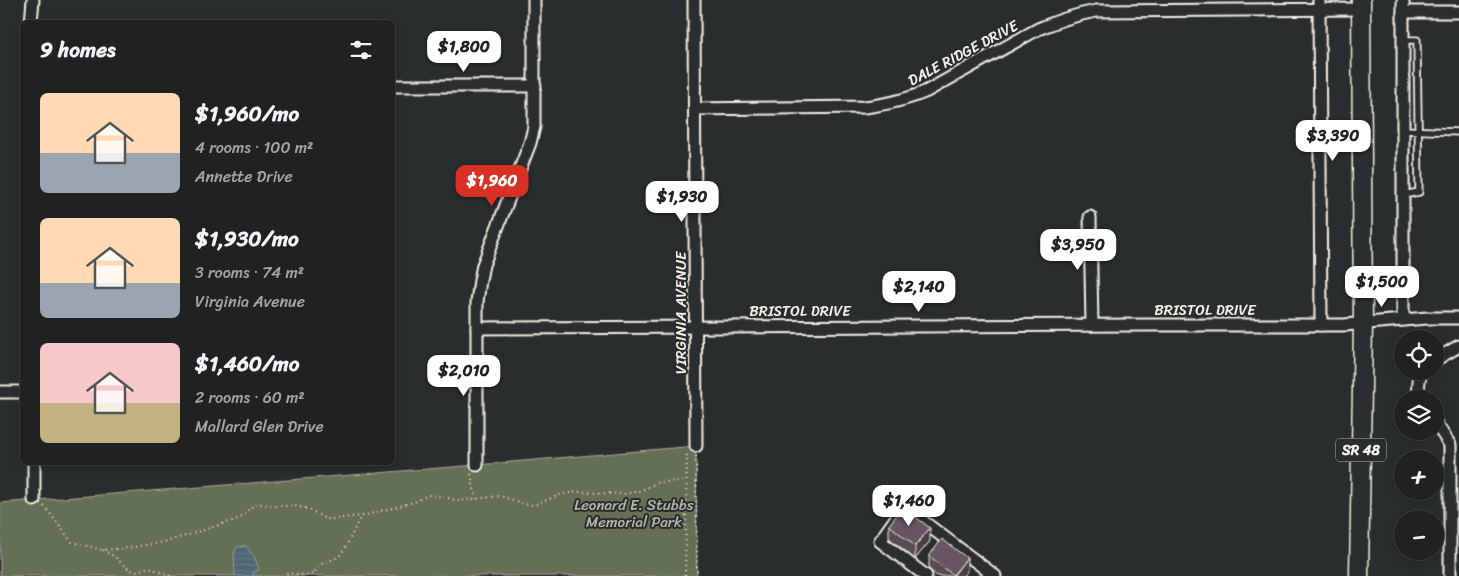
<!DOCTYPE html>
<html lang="en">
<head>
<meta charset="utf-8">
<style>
	body { margin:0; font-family:Sriracha,sans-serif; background:#2d2f2f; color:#f1f3f6; height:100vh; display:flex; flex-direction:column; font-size:19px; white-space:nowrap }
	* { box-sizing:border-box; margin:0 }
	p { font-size:16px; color:#a2a4a5 }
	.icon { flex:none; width:28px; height:28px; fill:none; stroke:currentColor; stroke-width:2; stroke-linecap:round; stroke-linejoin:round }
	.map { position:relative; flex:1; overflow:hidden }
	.side { position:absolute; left:20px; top:20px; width:375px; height:445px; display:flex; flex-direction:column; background:#202222; border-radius:8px; box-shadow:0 2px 12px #0003,0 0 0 1px #3d3f40 }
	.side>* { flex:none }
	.controls { position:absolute; left:1394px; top:330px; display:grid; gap:10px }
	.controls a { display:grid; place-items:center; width:50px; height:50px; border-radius:50%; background:#202222; box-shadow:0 2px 12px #0003,0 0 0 1px #3d3f40; font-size:25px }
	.price { position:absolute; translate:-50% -42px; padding:0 11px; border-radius:10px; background:#fff; color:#222; font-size:16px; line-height:32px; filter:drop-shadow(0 1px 2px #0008) }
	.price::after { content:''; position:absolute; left:50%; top:30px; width:15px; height:11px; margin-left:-8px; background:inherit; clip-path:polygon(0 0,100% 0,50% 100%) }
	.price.on { background:#d93025; color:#fff }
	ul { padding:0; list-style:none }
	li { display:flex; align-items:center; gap:15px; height:125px; padding:0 20px }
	li span { display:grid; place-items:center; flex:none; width:140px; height:100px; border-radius:8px; color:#555 }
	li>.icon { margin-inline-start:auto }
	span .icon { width:60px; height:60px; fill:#fffc; stroke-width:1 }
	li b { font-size:21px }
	h2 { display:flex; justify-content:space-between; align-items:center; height:60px; padding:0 20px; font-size:21px }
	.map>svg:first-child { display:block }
	.green { fill:#646f56; stroke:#acb09f }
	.water { fill:url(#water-rules); stroke:#909ea1 }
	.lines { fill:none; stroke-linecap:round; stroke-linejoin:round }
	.service-casing { stroke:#f4f1e8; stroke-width:9 }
	.minor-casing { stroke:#f4f1e8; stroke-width:15 }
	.primary-casing { stroke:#f4f1e8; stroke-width:21 }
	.path { stroke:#f4f1e8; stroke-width:2; stroke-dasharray:1 4; stroke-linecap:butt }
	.service { stroke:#2a2d2e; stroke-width:5.5 }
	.minor { stroke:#2a2d2e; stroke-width:11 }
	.primary { stroke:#2a2d2e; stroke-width:18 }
	.wall { fill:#584b53; stroke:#f4f1e8 }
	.shaded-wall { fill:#473d44; stroke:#f4f1e8 }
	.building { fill:#665761; stroke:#f4f1e8 }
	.labels { text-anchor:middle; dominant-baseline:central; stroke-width:4; stroke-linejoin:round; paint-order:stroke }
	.shield { fill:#2a2d2e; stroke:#b7b6b0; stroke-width:1 }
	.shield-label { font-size:14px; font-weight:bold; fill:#f4f1e8 }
	.street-label { font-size:15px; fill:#f4f1e8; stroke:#2a2d2e }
	.park-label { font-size:15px; fill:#b3b6a6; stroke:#2a2d2e }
</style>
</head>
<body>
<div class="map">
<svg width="1459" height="576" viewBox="0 0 1459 576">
	<defs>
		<pattern id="water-rules" width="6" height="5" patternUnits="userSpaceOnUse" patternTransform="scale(1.25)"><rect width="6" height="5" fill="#4e6672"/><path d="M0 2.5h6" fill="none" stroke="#687c86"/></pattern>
	</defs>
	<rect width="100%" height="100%" fill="#2a2d2e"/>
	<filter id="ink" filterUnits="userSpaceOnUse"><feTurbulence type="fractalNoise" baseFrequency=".02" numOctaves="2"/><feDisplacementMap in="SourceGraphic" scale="10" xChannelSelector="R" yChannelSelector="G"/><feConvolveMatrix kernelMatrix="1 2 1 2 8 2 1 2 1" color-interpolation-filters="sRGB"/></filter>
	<g filter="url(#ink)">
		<polygon class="green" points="696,446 697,576 0,576 0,503 477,465"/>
		<polygon class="water" points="246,546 255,558 259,569 254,572 253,576 235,576 234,553 237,547"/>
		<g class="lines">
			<g class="service-casing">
				<g id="service">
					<polyline points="1403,40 1417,40 1419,192 1403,195"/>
					<polyline points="1403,130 1459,132"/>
				</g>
			</g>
			<g class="minor-casing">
				<g id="minor">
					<polyline points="694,0 696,446"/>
					<polyline points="1319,0 1321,325"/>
					<polyline points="1403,0 1403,320"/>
					<polyline points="1403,12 1459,12"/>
					<polyline points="31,22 33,0"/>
					<polyline points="392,86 535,86"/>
					<path d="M695,109L865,107C887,104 907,100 927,91L1038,29C1057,21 1075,15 1096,11L1362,9"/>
					<polyline points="1090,217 1092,325"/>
					<polyline points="477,328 1148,325 1344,325 1427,318 1459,318"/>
					<polyline points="1435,360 1459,346"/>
					<polyline points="0,392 22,392"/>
					<path d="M1421,399C1417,392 1418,377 1423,371"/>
					<polyline points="1435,422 1450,445 1450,576"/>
					<polyline points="34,462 34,500"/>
					<polyline points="477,465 477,302 480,280 483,265 530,143 534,127 534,0"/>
					<polyline points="926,576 880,541 904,507 995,576"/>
				</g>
			</g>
			<g class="primary-casing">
				<polyline id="primary" points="1359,576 1363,323 1361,0"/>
			</g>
			<g class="path">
				<polyline points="696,456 697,576"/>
				<polyline points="471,474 476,499"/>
				<polyline points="44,506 72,542 103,550 129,548 169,541 238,519 244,516 248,510 254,505 261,504 275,506 296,506 309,509 325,519 334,519 362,516 414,502 428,495 445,497 458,501 500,496 525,504 534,505 562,494 578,492 623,494 640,491 659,482 686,481"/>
				<path d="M103,550C107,553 113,555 117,559C131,571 130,574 149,567L170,576"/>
				<path d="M282,576L288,573C294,573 301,575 307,575C315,575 315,570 319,566C325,560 334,561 340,555C349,545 353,529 361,517"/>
				<polyline points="685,576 687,453"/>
			</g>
			<use href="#service" class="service"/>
			<use href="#minor" class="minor"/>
			<use href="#primary" class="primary"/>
		</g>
		<g class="wall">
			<polygon points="889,525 930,541 915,559 889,538"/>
			<polygon points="929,556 967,571 963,576 937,576 929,569"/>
		</g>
		<g class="shaded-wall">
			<polygon points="930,528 930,541 915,559 915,546"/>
			<polygon points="967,558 967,571 963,576 953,576"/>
		</g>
		<g class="building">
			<polygon points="903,507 930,528 915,546 889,525"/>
			<polygon points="942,539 967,558 953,575 929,556"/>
		</g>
	</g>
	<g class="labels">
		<rect class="shield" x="1336" y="438.5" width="50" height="23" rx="4"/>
		<g class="shield-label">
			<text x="1361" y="450">SR 48</text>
		</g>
		<g class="street-label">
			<text transform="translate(963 53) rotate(-28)">DALE RIDGE DRIVE</text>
			<text x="1205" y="310">BRISTOL DRIVE</text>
			<text x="800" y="311">BRISTOL DRIVE</text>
			<text transform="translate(681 313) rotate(-90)">VIRGINIA AVENUE</text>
		</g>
		<g class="park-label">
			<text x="634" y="505">Leonard E. Stubbs<tspan x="634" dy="17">Memorial Park</tspan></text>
		</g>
	</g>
</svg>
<div class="controls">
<a><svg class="icon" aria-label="locate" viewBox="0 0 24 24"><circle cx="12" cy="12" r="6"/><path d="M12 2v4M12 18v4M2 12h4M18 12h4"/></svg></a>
<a><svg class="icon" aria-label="layers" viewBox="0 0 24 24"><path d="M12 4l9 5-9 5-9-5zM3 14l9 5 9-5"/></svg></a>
<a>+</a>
<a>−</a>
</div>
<b class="price" style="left:464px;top:73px">$1,800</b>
<b class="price" style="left:1333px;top:162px">$3,390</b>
<b class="price on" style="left:492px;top:207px">$1,960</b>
<b class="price" style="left:682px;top:223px">$1,930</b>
<b class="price" style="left:1078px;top:271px">$3,950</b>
<b class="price" style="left:1382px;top:308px">$1,500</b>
<b class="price" style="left:919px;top:313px">$2,140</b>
<b class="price" style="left:464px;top:397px">$2,010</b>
<b class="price" style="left:909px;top:527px">$1,460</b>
<section class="side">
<h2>9 homes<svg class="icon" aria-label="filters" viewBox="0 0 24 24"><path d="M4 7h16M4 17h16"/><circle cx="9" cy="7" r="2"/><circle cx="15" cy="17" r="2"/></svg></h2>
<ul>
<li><span style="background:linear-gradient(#ffd9b3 60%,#9aa5b1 0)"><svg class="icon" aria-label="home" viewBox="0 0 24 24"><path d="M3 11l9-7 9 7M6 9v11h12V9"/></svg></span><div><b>$1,960/mo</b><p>4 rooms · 100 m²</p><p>Annette Drive</p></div></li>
<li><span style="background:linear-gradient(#ffd9b3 65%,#9aa5b1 0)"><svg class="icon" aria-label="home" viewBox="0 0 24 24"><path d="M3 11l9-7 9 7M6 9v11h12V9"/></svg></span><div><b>$1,930/mo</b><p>3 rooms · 74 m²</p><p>Virginia Avenue</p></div></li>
<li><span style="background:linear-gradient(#f6c9c9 60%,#c2b280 0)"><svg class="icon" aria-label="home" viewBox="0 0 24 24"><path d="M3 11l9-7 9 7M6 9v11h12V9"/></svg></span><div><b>$1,460/mo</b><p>2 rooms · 60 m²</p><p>Mallard Glen Drive</p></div></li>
</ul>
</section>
</div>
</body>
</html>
